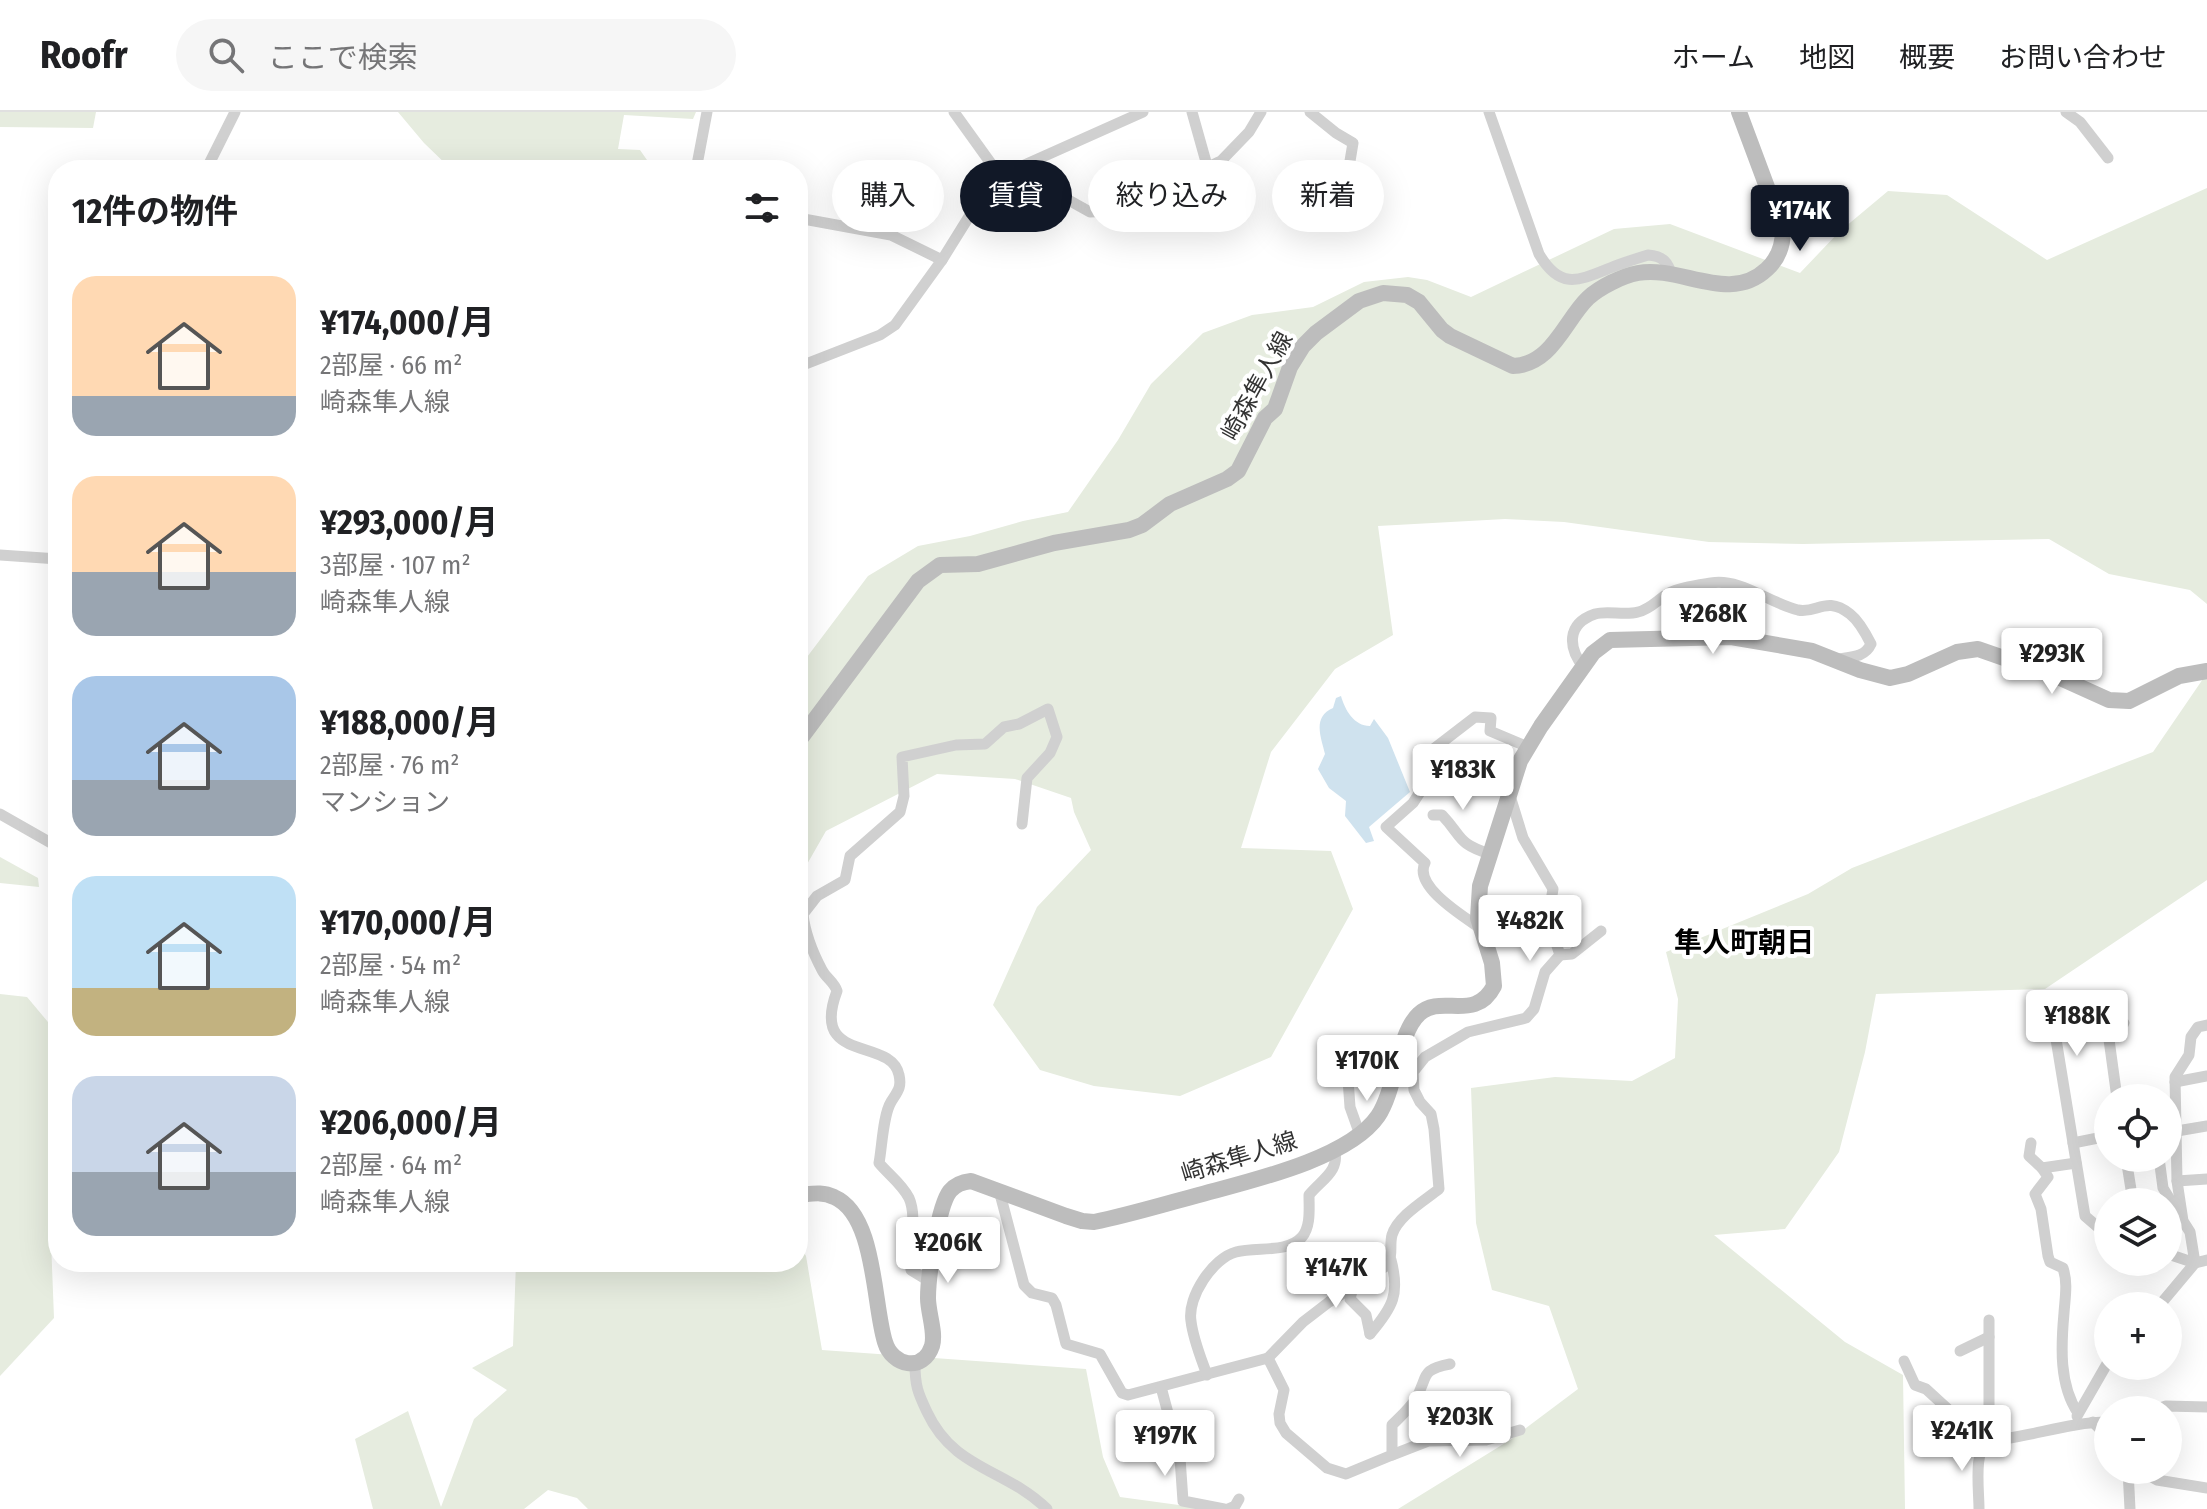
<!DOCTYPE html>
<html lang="ja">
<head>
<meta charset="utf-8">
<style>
	body { margin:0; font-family:"Fira Sans Condensed","Noto Sans JP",sans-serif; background:#f6f6f6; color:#202124; height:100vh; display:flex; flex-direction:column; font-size:30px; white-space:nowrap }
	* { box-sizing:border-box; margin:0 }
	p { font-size:26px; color:#757577 }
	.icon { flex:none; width:44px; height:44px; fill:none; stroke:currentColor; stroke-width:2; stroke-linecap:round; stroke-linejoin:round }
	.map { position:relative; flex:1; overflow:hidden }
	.panel { position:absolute; left:48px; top:48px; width:760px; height:1112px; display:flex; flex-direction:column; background:#fff; border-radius:32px; box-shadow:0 8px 32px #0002 }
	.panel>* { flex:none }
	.banner { position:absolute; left:832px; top:48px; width:760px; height:72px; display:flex; gap:16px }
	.fabs { position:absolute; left:2094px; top:972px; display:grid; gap:16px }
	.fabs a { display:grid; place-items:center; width:88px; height:88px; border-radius:50%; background:#fff; box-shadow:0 8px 32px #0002; font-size:40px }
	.price { position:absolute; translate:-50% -68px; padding:0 18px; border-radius:8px; background:#fff; color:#222; font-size:26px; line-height:52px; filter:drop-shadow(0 2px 4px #0008) }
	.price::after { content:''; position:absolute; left:50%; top:48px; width:24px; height:18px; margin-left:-12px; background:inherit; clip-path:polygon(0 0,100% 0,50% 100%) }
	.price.current { background:#111827; color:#fff }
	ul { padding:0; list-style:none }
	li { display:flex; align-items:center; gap:24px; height:200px; padding:0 24px }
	li span { display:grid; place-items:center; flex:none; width:224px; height:160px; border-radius:24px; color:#555 }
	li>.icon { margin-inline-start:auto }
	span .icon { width:96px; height:96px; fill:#fffc; stroke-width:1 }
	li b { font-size:34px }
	h2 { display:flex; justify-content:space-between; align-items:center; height:96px; padding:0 24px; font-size:34px }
	.chip { padding:0 28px; border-radius:36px; background:#fff; box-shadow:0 8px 32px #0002; font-size:28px; line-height:72px }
	.chip.current { background:#111827; color:#fff }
	header { display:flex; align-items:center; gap:48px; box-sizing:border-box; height:112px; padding:0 40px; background:#fff; border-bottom:2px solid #e0e0e0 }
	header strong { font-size:38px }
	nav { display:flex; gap:44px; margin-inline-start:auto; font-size:28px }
	.search { width:560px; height:72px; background:#f6f6f6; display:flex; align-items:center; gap:20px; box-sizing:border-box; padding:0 28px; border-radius:44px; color:#757577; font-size:30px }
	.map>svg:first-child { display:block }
	.green { fill:#e6ecdf }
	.water { fill:#cfe2ee }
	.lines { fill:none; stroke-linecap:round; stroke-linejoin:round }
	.minor { stroke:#d0d0d0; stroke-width:11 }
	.secondary { stroke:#bdbdbd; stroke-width:16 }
	.labels { text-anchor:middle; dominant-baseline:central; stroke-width:8; stroke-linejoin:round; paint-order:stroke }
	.street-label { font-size:24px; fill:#333; stroke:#fff }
	.quarter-label { font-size:28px; font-weight:bold; fill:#000; stroke:#fff }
</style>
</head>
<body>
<header>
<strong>Roofr</strong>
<div class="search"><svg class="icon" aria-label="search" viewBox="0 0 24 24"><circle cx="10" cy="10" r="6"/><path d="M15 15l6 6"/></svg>ここで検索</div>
<nav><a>ホーム</a><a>地図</a><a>概要</a><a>お問い合わせ</a></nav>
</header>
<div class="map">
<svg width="2207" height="1397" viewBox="0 0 2207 1397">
	<rect width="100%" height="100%" fill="#fff"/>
	<g class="green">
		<polygon points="0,0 96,0 93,16 0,15"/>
		<polygon points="398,0 696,0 693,7 624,3 618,37 640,38 654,58 452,58 424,31"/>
		<polygon points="2207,76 2207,492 2190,478 2109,462 2049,427 1803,432 1709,430 1564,410 1505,407 1378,414 1393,523 1335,557 1271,640 1241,736 1331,739 1353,797 1271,945 1180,984 1094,974 1040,958 993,893 1037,795 1091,738 1074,700 1071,686 1015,667 937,662 826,719 798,768 798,557 868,464 918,434 970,424 1023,409 1068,400 1118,328 1151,272 1203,221 1252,203 1313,195 1364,170 1408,165 1427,168 1471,185 1614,117 1670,112 1800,161 1839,120 1888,79 1947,83 2047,148"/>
		<polygon points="2207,561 2207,768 2045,877 1876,882 1865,940 1839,1040 1785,1117 1714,1123 1845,1230 1903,1263 1905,1397 1398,1397 1510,1328 1578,1277 1549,1194 1492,1178 1476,1111 1471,976 1555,965 1632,969 1675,946 1678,887 1666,840 1808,782 1852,756 2153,640"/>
		<polygon points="0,745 38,766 39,775 0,771"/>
		<polygon points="0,882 27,885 58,922 58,980 50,1103 54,1206 0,1264"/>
		<polygon points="798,1130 806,1144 822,1238 1086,1257 1103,1345 1120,1385 1208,1397 588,1397 577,1386 548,1378 524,1397 373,1397 355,1327 408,1299 441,1395 474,1307 507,1278 472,1256 513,1234 516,1150 798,1150"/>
	</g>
	<path class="water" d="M1341,584C1345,598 1354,614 1370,614L1374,607L1388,626L1410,680L1369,715L1374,729L1366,731L1345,704L1346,689L1329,676L1318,657L1325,642C1321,625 1312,605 1333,596L1336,586Z"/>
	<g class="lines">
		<g class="minor">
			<polyline points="954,0 1000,64"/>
			<polyline points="1192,0 1208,57"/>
			<polyline points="1310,0 1336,21 1353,31 1343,91 1350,113"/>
			<path d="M1489,0L1539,142C1560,178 1578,169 1610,156C1622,151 1635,147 1648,143C1663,144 1668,150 1672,164"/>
			<polyline points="2066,0 2080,10 2108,46"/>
			<polyline points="1035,50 1063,85 1090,100 1113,99 1221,49 1249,20 1261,0"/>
			<polyline points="206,58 235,0"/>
			<polyline points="696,58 707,0"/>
			<polyline points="798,106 891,123 942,148"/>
			<polyline points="798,255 880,223 895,213 942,148 988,74 1000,64 1143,0"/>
			<polyline points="0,443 58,447"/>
			<path d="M1584,556C1568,536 1566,512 1595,502C1608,498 1624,504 1638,500C1651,497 1658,487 1669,481C1681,475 1698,473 1711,471C1741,466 1769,491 1798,498C1817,502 1826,483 1850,502C1859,509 1866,522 1871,532C1865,545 1852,545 1839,547"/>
			<polyline points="0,702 58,735"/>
			<path d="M1433,703H1442C1463,725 1456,731 1490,742"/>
			<path d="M1480,816C1463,804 1413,774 1425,751L1386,715L1413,691L1422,677L1419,648L1475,605L1491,606L1490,619L1528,635"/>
			<polyline points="1560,843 1572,842 1601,819"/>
			<polyline points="2107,913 2124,911"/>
			<polyline points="1348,967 1350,995 1360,1023"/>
			<polyline points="2175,970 2207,964"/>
			<polyline points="2177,1019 2207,1014"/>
			<polyline points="2031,1031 2029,1044 2042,1056"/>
			<polyline points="2073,1031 2108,1024"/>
			<polyline points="2126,1046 2133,1090"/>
			<polyline points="2159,1046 2163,1076 2180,1104"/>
			<path d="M2076,1051L2042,1056L2048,1065L2035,1082L2041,1097L2048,1144L2050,1150L2063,1156C2068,1171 2065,1186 2064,1201C2061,1234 2059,1273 2078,1301"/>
			<polyline points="2177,1069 2207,1067"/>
			<path d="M999,1078L1024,1173L1032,1181L1052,1186L1056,1193L1066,1232L1100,1242L1122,1281L1128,1283L1268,1246L1303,1210L1329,1190L1386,1154C1394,1144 1389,1134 1392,1123C1398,1104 1424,1089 1439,1077L1434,1017L1431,1002L1420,990L1414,978L1413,960L1425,945L1468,920L1526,906L1534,897L1545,860L1560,843L1548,807L1553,777L1523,726L1510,684"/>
			<polyline points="2108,1119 2099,1116 2085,1104 2055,921 2107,913 2117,986"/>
			<polyline points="2168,1142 2195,1151 2207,1148"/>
			<path d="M929,1169L911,1158C908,1136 918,1106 909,1086C902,1072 888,1062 879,1051C882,1035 883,1003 891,990C897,980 902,976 899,963C891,924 809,953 837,879C834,870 826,866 822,858C813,841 805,821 803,802L817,784L845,768L850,744L900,700L904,684L902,645L956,633L985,632L1004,615L1019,612L1048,597L1057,625L1050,641L1027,666L1022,712"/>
			<polyline points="1353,1175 1350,1187 1366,1203 1370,1222"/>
			<polyline points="2159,1194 2195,1151 2190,1120 2183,1109 2177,1069 2175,965 2189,943 2191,925 2198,915 2207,913"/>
			<path d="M1370,1222C1393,1195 1400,1182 1391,1148"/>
			<polyline points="1960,1239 1989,1225"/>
			<path d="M1268,1246L1284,1278L1279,1302L1280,1311L1286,1321L1327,1356L1346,1362L1392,1343V1313C1400,1305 1409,1297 1415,1288C1429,1266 1418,1258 1450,1252"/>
			<polyline points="1904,1249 1915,1273 1926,1277 1962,1310 1989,1324"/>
			<path d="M915,1252C915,1274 918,1281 927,1300C954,1358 1005,1356 1047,1397"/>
			<path d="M1207,1263C1201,1246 1193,1227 1191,1209C1187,1185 1213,1146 1236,1140C1256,1134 1287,1142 1302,1125C1311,1114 1309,1097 1309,1083C1322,1067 1341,1059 1334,1036"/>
			<polyline points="1161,1275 1180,1346 1183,1389 1224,1397"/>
			<polyline points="2154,1298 2166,1294 2207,1295"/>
			<polyline points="2077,1304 2108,1250"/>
			<polyline points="2093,1310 2101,1318 2108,1331"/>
			<path d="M1984,1329C2027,1327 2066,1310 2108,1310"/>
			<polyline points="1392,1343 1428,1329 1486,1328 1520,1318"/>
			<polyline points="2128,1358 2130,1397"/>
			<polyline points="2139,1358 2157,1368 2207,1376"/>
			<polyline points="1228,1397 1235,1394 1239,1387"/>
			<path d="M1979,1397C1979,1376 1973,1340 1989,1324V1208"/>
		</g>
		<g class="secondary">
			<path d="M798,630L918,469L940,453L978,452L1054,431L1129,418L1142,413L1170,392L1227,367L1238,359L1265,306L1275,297L1290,255L1303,234L1316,221L1359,189L1383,181L1407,183L1419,190L1442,218L1450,224L1513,254C1552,253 1565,208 1588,186C1600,175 1622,164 1638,161C1681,153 1729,193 1767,157C1778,147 1783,133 1783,118L1739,0"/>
			<path d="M798,1083C811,1082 822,1079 834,1085C876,1103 873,1192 885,1230C892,1254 923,1261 932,1234C936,1220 928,1201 928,1186C928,1165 938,1094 950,1079C955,1073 962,1070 971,1069L1066,1104L1082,1109L1094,1110C1128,1103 1161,1093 1195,1084C1245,1070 1348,1048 1378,1004C1396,977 1398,921 1419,902C1441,881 1475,911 1494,874L1492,851L1478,806L1480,774L1520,649L1541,614L1593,541L1610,528L1731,525L1812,539L1860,558L1890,566L1908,562L1957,540L1978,537L2058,565L2109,588L2129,589L2179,564L2207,559"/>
		</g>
	</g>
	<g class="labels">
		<g class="street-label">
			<text transform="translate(1257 274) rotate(-61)">崎森隼人線</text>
			<text transform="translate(1239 1045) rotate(-17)">崎森隼人線</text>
		</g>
		<g class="quarter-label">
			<text x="1744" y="830">隼人町朝日</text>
		</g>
	</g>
</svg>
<div class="fabs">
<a><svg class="icon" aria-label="locate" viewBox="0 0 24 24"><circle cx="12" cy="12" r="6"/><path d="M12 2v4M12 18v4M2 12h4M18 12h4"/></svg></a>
<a><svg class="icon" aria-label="layers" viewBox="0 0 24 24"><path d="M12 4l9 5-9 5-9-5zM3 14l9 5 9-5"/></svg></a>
<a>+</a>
<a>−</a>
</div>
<b class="price current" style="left:1800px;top:141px">¥174K</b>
<b class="price" style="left:1713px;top:544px">¥268K</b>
<b class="price" style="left:2052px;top:584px">¥293K</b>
<b class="price" style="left:1463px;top:700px">¥183K</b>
<b class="price" style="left:1530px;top:851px">¥482K</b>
<b class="price" style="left:2077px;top:946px">¥188K</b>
<b class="price" style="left:1367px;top:991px">¥170K</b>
<b class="price" style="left:948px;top:1173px">¥206K</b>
<b class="price" style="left:1336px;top:1198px">¥147K</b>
<b class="price" style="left:1460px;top:1347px">¥203K</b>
<b class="price" style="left:1962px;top:1361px">¥241K</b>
<b class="price" style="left:1165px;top:1366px">¥197K</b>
<div class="banner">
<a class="chip">購入</a>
<a class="chip current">賃貸</a>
<a class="chip">絞り込み</a>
<a class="chip">新着</a>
</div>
<section class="panel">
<h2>12件の物件<svg class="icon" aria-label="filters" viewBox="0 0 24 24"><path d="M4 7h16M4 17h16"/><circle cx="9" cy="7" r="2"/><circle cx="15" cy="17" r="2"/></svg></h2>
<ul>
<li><span style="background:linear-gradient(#ffd9b3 75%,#9aa5b1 0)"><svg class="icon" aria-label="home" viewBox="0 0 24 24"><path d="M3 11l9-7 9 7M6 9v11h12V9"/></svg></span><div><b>¥174,000/月</b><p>2部屋 · 66 m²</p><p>崎森隼人線</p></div></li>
<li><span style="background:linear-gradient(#ffd9b3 60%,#9aa5b1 0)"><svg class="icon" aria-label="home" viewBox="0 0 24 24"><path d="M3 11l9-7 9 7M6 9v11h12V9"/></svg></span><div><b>¥293,000/月</b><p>3部屋 · 107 m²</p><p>崎森隼人線</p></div></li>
<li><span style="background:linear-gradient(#a9c7e8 65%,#9aa5b1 0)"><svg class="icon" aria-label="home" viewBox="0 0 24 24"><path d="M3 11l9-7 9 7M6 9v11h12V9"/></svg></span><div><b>¥188,000/月</b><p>2部屋 · 76 m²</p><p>マンション</p></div></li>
<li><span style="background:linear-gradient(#bfe0f5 70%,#c2b280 0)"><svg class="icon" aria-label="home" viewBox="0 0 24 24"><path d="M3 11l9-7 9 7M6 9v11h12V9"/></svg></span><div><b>¥170,000/月</b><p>2部屋 · 54 m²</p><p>崎森隼人線</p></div></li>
<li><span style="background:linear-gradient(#c9d6e8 60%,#9aa5b1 0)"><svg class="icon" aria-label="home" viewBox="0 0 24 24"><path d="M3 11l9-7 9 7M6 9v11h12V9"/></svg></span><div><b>¥206,000/月</b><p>2部屋 · 64 m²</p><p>崎森隼人線</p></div></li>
</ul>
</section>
</div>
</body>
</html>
